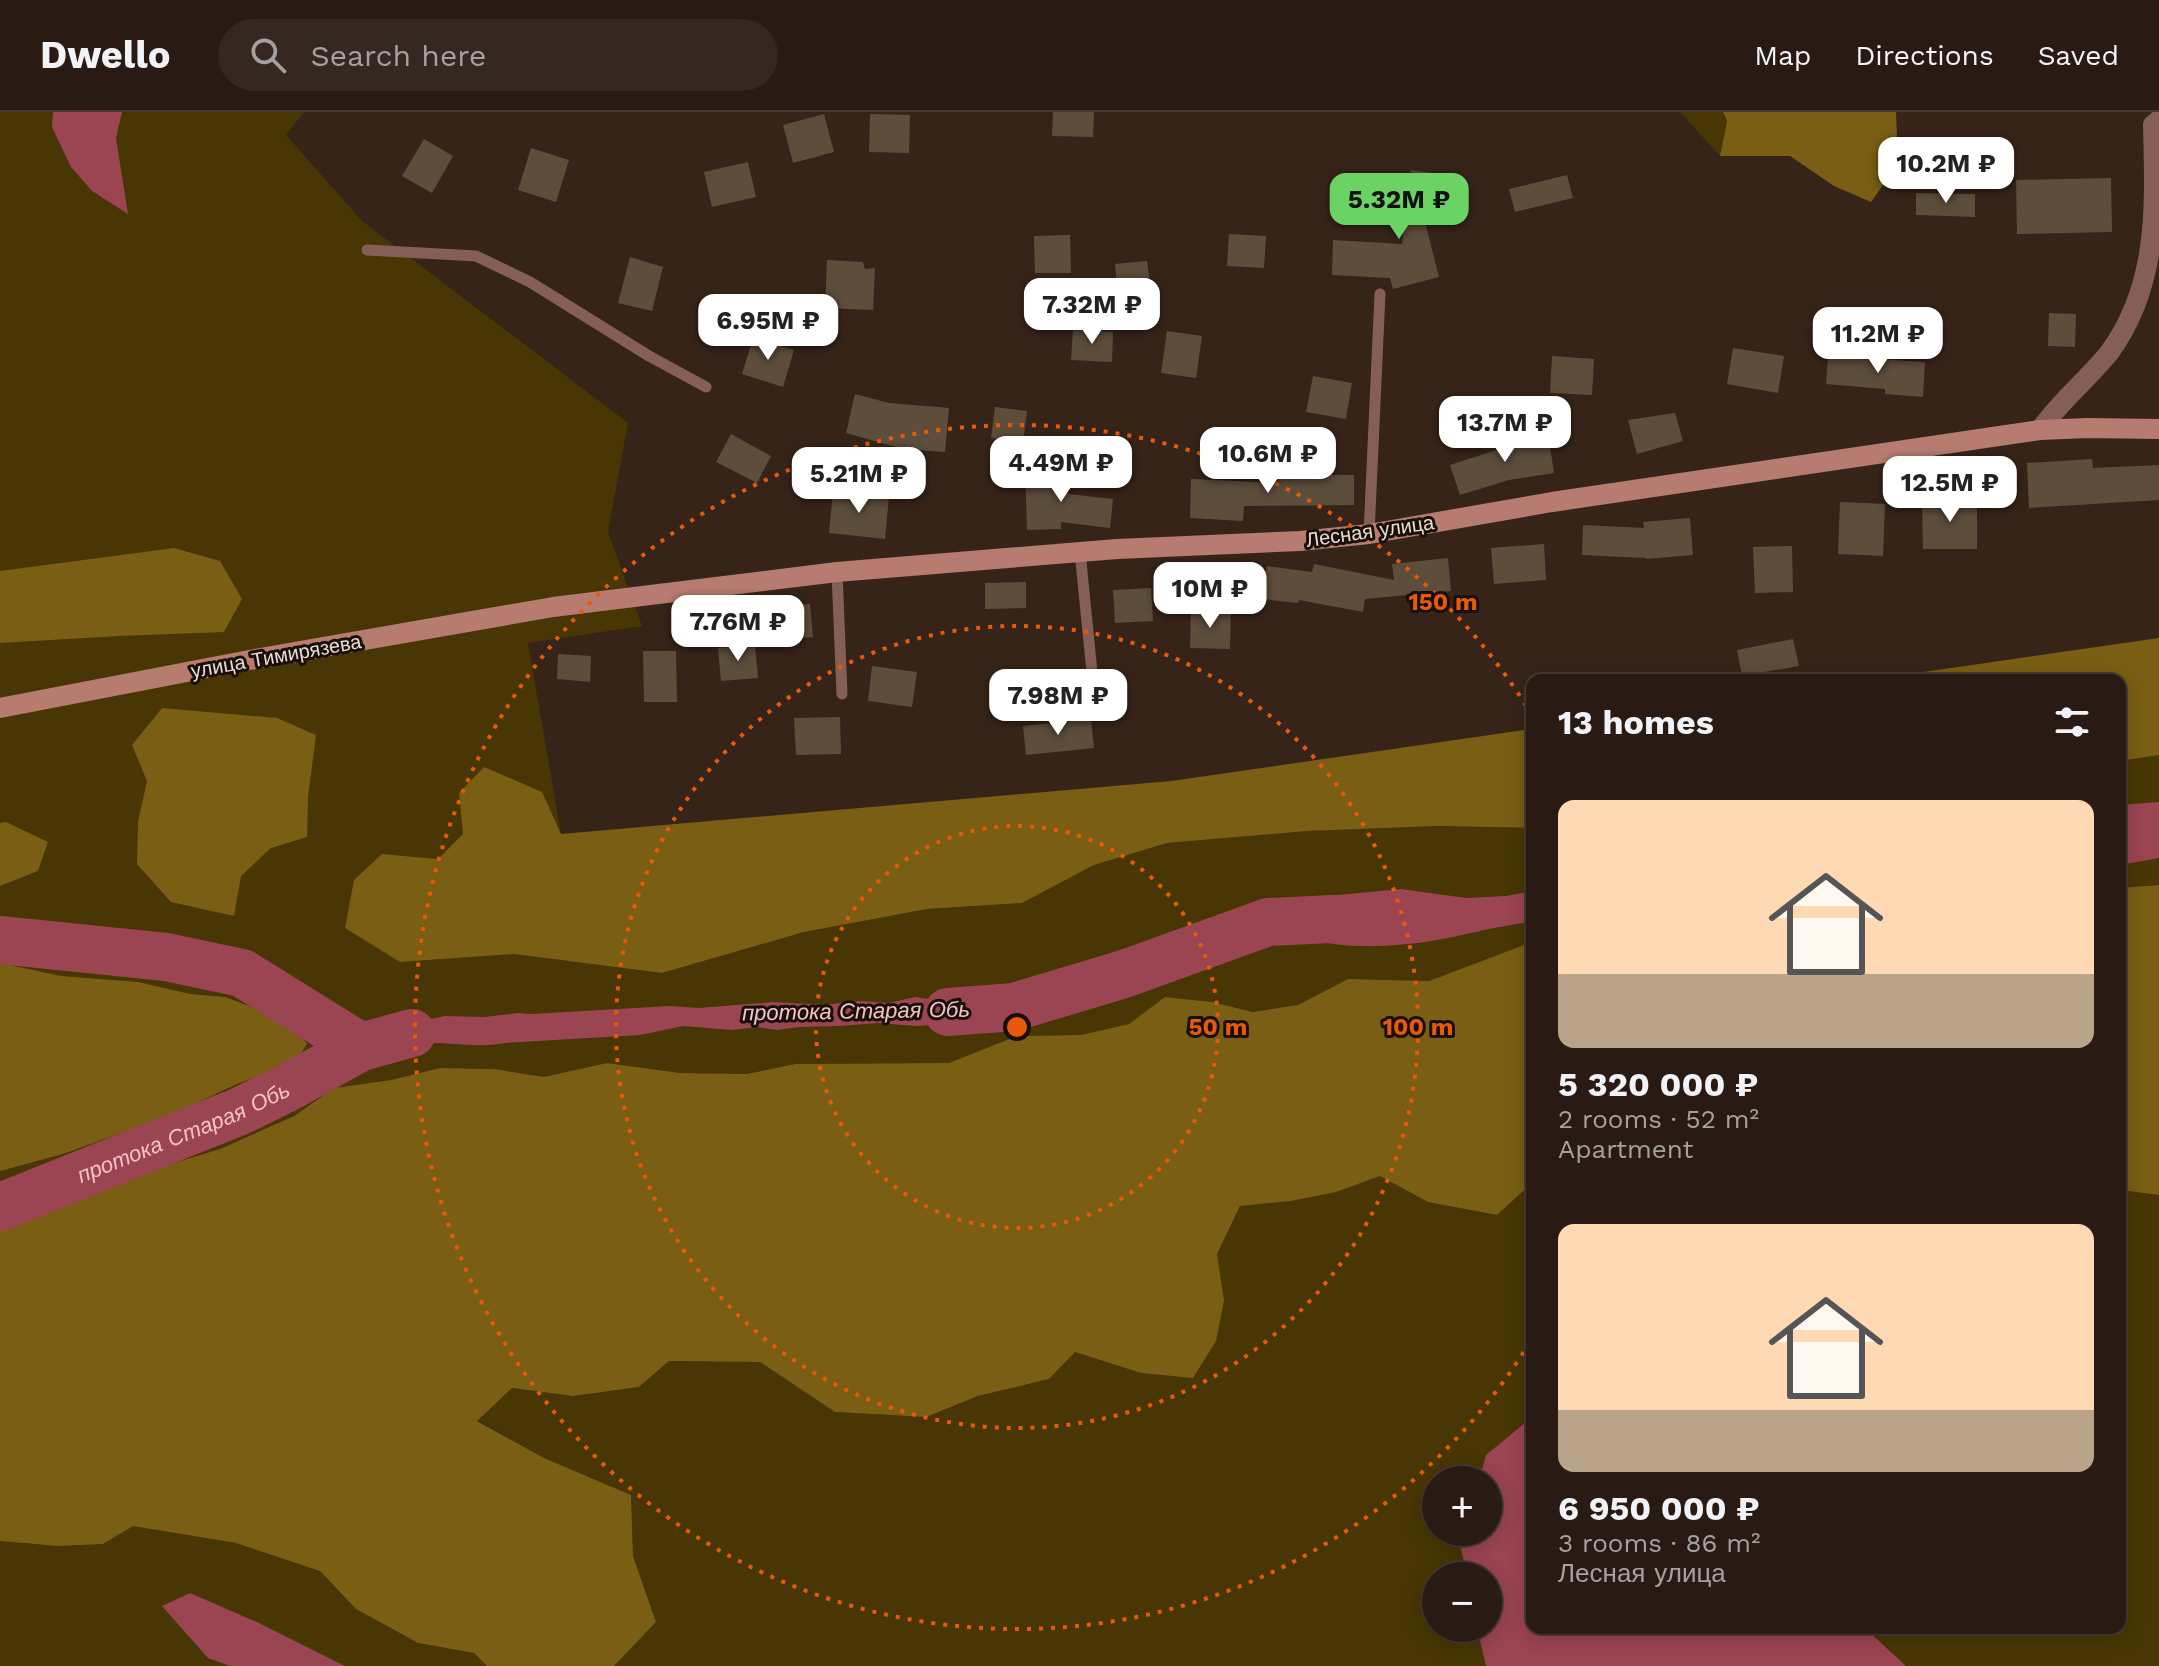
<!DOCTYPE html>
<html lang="en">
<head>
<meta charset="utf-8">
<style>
	body { margin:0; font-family:"Work Sans",sans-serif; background:#352821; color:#f1f3f6; height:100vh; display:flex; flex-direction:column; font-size:30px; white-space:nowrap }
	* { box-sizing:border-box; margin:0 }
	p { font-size:26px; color:#a5a1a0 }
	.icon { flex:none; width:44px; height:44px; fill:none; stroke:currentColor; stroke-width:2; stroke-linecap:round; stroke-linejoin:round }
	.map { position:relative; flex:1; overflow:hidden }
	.drawer { position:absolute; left:1526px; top:562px; width:600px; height:960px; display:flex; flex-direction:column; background:#291b13; border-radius:16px; box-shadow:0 4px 20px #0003,0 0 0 2px #453933 }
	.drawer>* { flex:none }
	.fabs { position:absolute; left:1422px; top:1354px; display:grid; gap:16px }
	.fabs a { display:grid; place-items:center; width:80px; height:80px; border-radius:50%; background:#291b13; box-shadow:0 4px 20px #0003,0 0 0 2px #453933; font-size:40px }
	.price { position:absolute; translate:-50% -68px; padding:0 18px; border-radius:16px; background:#fff; color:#222; font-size:26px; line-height:52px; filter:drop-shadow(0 2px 4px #0008) }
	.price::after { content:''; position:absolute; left:50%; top:48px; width:24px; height:18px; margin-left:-12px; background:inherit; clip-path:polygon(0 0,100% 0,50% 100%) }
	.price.current { background:#6bd363; color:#111 }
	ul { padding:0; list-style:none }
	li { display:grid; align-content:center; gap:16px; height:424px; padding:0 32px }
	li span { display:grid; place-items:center; height:248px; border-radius:16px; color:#555 }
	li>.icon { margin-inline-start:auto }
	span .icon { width:144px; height:144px; fill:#fffc; stroke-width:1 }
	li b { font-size:34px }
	h2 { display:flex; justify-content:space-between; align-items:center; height:96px; padding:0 32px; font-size:34px }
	header { display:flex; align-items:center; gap:48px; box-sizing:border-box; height:112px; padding:0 40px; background:#291b13; border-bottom:2px solid #453933 }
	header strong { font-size:38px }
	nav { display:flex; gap:44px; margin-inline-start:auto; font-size:28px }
	.search { width:560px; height:72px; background:#352821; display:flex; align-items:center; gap:20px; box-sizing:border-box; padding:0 28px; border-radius:44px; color:#a5a1a0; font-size:30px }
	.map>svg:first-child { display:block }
	.green { fill:#483604 }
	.forest { fill:#795e14 }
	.water { fill:#9b4452 }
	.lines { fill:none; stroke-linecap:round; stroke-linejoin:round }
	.river { stroke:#9b4452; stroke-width:48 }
	.building { fill:#5d4d3b }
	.lane { stroke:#855e57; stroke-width:11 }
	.street { stroke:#855e57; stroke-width:20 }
	.secondary { stroke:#b87b70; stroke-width:20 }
	.ring { fill:none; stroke:#e8590c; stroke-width:4; stroke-dasharray:4 8 }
	.labels { text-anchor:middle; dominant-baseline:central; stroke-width:6; stroke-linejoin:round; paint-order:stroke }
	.street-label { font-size:20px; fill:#eaddd5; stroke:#180f0b }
	.water-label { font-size:22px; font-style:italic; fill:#f5c2c7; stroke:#180f0b }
	.centre { fill:#e8590c; stroke:#180f0b; stroke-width:4 }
	.ring-label { font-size:24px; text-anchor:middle; font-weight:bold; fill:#e8590c; stroke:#180f0b; stroke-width:6; stroke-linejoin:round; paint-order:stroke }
</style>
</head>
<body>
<header>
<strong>Dwello</strong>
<div class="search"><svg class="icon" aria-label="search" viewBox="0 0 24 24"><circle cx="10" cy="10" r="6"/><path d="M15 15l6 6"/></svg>Search here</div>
<nav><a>Map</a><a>Directions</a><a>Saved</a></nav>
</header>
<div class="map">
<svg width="2159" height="1554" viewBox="0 0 2159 1554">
	<rect width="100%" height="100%" fill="#372419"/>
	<g class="green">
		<polygon points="0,0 304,0 286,23 362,109 628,311 608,420 642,514 528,531 561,722 459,681 463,722 438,747 382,742 400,850 514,842 662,861 804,820 927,797 1022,791 1094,753 1167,731 1307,719 1437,714 1532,716 1532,830 1429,869 1348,867 1298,893 1253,900 1212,890 1165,885 1129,912 1081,923 1017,924 949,951 795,952 747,962 680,961 607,951 544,965 494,957 440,956 391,968 334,976 294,1004 220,1037 134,1063 0,1118"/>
		<polygon points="1680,0 1723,0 1727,9 1720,44"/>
		<polygon points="2159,643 2159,773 2120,776 2120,649"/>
		<polygon points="1380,1064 1428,1090 1497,1103 1532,1071 1532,1305 1486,1343 1479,1368 1436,1368 1436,1420 1466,1420 1461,1437 1467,1464 1436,1464 1436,1516 1477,1516 1486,1554 614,1554 656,1510 633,1444 631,1383 544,1346 477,1308 513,1276 573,1284 639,1275 669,1249 760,1250 835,1300 926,1305 978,1284 1049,1267 1074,1240 1141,1261 1224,1188 1217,1142 1240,1094 1291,1089 1336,1080"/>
		<polygon points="2120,1078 2159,1083 2159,1554 1906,1554 1865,1516 2120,1516"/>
		<polygon points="133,1413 236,1431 320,1459 356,1497 418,1531 474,1541 487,1554 0,1554 0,1429 58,1434 103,1432"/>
	</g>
	<g class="forest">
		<polygon points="1723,0 1896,0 1898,52 1871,90 1834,74 1790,44 1720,44 1727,9"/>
		<polygon points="174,436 220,449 242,487 224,520 119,524 0,531 0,459"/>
		<polygon points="2159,526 2159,643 2120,649 2120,568 1868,568"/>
		<polygon points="162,596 277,606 316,623 308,685 307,725 271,736 241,764 234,804 171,790 137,752 138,710 147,669 132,633"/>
		<polygon points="1532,617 1532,716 1437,714 1307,719 1167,731 1094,753 1022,791 927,797 804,820 662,861 514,842 400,850 345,816 354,768 382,742 438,747 463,722 459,681 484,655 542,680 561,722 1171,669"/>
		<polygon points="6,710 48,730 38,759 0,774 0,711"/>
		<polygon points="2159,773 2159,1083 2120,1078 2120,776"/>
		<polygon points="1532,830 1532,1071 1497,1103 1428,1090 1380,1064 1336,1080 1291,1089 1240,1094 1217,1142 1224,1188 1216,1229 1193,1266 1141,1261 1075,1240 1049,1267 978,1284 926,1305 835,1300 760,1250 669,1249 639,1275 573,1284 512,1276 477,1309 544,1346 631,1383 633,1444 656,1510 614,1554 487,1554 474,1541 418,1531 356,1497 320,1459 236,1431 133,1414 103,1432 58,1434 0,1429 0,1118 56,1093 134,1063 220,1037 294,1004 334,976 391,968 440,956 494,957 544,965 607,951 680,961 747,962 795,952 949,951 1017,924 1081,923 1129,912 1165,885 1212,890 1253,900 1298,893 1348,867 1429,869"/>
		<polygon points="0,851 61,864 138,870 190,882 225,885 290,909 307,932 295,951 237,972 177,1000 124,1020 63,1042 0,1059"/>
	</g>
	<g class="water">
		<polygon points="53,0 122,0 116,26 128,102 92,79 71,55 52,15"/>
		<polygon points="2159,690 2159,746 2120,753 2120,693"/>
		<path d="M1401,777L1466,786L1506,784L1532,779V810C1503,813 1476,820 1448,826C1403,835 1345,839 1302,825C1290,821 1279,815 1268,810L1294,789L1306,786Z"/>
		<path d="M915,885L929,887L948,894L1014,895L975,909L930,913L916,914L879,911L840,914L799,915L777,918L757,915L732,918L683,914L640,923L505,931C477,936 457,931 430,931C403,932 378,947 350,942L348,936L349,929L365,918L386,917L445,904L484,905L518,901L531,902L670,894L699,896L773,890L824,893L860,889L889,891Z"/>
		<polygon points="1532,1305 1532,1516 1865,1516 1906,1554 1486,1554 1477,1516 1488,1516 1488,1464 1467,1464 1461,1437 1466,1420 1488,1420 1488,1368 1479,1368 1486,1343"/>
		<polygon points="190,1481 259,1511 345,1554 230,1554 208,1546 162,1494"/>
	</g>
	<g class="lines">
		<g class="river">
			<polyline points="0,828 166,845 242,861 361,935"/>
			<polyline points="948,900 1014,895 1124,862 1268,810 1332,807"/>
			<path id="s1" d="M0,1095L238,1000L287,976L361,935L412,921"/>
		</g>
	</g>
	<g class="building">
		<polygon points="1053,0 1094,0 1093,25 1052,24"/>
		<polygon points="824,2 834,40 793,51 783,13"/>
		<polygon points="870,2 910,3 909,41 869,40"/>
		<polygon points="424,27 453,44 432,81 402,64"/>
		<polygon points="531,36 569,48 556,90 518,78"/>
		<polygon points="748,50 756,85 712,95 704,60"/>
		<polygon points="1411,58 1446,63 1440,108 1424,106 1439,165 1393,177 1390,166 1332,163 1333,128 1402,132"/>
		<polygon points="1567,63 1573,86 1515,100 1509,77"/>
		<polygon points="2111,66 2112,120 2017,122 2016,68"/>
		<polygon points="1916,81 1975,82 1975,105 1916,103"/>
		<polygon points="1229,122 1266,124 1264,156 1227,154"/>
		<polygon points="1070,123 1071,161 1035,161 1034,124"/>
		<polygon points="630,145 663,155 652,199 618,191"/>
		<polygon points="827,148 863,150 865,157 875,156 873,198 825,196"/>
		<polygon points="1147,149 1150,172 1117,175 1115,152"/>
		<polygon points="2049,201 2076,202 2075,235 2048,234"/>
		<polygon points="1073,218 1113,220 1112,250 1071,248"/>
		<polygon points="1167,219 1202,224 1196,266 1161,261"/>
		<polygon points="753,226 794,238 783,275 742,262"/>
		<polygon points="1733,236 1784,244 1778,281 1727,272"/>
		<polygon points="1552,244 1594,247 1592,283 1550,281"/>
		<polygon points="1828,244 1925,250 1923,285 1885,282 1885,277 1826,272"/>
		<polygon points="1313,264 1352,271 1346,307 1306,300"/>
		<polygon points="855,282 889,291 949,296 945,340 903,337 846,321"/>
		<polygon points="995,295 1027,299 1023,330 991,326"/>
		<polygon points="1675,301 1683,329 1637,342 1628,308"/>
		<polygon points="1548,321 1554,361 1509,368 1460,383 1450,353 1512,333 1511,326"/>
		<polygon points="731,322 771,344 757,371 716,350"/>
		<polygon points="2092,347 2093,356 2159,353 2159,388 2029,396 2027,351"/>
		<polygon points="1060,356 1060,381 1113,387 1110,416 1061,410 1061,417 1027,418 1025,357"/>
		<polygon points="1278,363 1354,363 1354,393 1244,394 1243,409 1190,406 1191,367 1278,371"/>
		<polygon points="833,379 889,385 885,427 829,421"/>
		<polygon points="1977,387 1977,437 1923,437 1922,388"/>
		<polygon points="1840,390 1885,392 1883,444 1838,442"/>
		<polygon points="1690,406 1693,443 1646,447 1646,446 1582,443 1583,413 1644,416 1643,410"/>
		<polygon points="1544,432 1546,468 1494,472 1491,436"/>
		<polygon points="1792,434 1793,480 1755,481 1753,435"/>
		<polygon points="1448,446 1451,479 1365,487 1363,500 1299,488 1298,491 1262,487 1267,454 1312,460 1314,452 1394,468 1392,452"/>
		<polygon points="1026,470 1026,496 985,497 985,471"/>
		<polygon points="1151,476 1153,509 1115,511 1113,478"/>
		<polygon points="810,492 813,525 774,528 771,495"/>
		<polygon points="1191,499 1231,500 1230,537 1190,536"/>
		<polygon points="1793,527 1799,554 1742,564 1737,538"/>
		<polygon points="755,533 758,566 721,569 718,536"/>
		<polygon points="643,539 676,539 677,590 644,590"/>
		<polygon points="558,542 591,544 590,570 557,567"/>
		<polygon points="872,554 917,560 912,595 868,589"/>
		<polygon points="840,605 841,642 796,643 794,606"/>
		<polygon points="1091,607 1094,636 1026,643 1023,614"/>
	</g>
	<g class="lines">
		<g class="lane">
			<polyline points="367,138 476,144 530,170 649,244 706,275"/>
			<polyline points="1369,422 1380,182"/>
			<polyline points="1080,440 1092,560"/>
			<polyline points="837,460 842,582"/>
		</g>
		<path class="street" d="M2040,318C2059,290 2087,268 2109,241C2159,173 2155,94 2153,13L2159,8"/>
		<polyline class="secondary" points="0,596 244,549 553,495 837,460 1117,437 1300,429 1369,422 1552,390 2040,318 2087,316 2159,317"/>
	</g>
	<g class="ring">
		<circle cx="1017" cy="915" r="201"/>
		<circle cx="1017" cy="915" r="401"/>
		<path d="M1530 1230A602 602 0 1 1 1530 600"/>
	</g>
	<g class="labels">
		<g class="street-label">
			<text transform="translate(1370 419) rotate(-8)">Лесная улица</text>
			<text transform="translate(276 544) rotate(-10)">улица Тимирязева</text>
		</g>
		<g class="water-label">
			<text transform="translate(856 899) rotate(-1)">протока Старая Обь</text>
			<text stroke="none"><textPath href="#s1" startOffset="198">протока Старая Обь</textPath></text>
		</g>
	</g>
	<circle cx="1017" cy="915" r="12" class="centre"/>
	<g class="ring-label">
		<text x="1443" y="498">150 m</text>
		<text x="1218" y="923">50 m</text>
		<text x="1418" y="923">100 m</text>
	</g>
</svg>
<div class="fabs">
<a>+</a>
<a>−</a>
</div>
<b class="price" style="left:1946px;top:93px">10.2M ₽</b>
<b class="price current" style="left:1399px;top:129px">5.32M ₽</b>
<b class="price" style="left:1092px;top:234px">7.32M ₽</b>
<b class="price" style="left:768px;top:250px">6.95M ₽</b>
<b class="price" style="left:1878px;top:263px">11.2M ₽</b>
<b class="price" style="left:1505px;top:352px">13.7M ₽</b>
<b class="price" style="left:1268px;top:383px">10.6M ₽</b>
<b class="price" style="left:1061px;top:392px">4.49M ₽</b>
<b class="price" style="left:859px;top:403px">5.21M ₽</b>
<b class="price" style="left:1950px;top:412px">12.5M ₽</b>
<b class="price" style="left:1210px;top:518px">10M ₽</b>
<b class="price" style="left:738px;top:551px">7.76M ₽</b>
<b class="price" style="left:1058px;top:625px">7.98M ₽</b>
<section class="drawer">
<h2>13 homes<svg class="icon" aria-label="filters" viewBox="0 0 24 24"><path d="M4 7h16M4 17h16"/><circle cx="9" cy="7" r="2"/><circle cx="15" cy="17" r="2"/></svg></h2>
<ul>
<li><span style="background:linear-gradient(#ffd9b3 70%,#b9a48a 0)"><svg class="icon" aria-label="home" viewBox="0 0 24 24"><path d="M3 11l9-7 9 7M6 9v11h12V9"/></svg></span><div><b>5 320 000 ₽</b><p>2 rooms · 52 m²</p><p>Apartment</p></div></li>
<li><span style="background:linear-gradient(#ffd9b3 75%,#b9a48a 0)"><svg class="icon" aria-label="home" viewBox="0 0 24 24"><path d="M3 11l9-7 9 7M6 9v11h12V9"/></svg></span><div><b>6 950 000 ₽</b><p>3 rooms · 86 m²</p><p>Лесная улица</p></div></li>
</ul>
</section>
</div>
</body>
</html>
